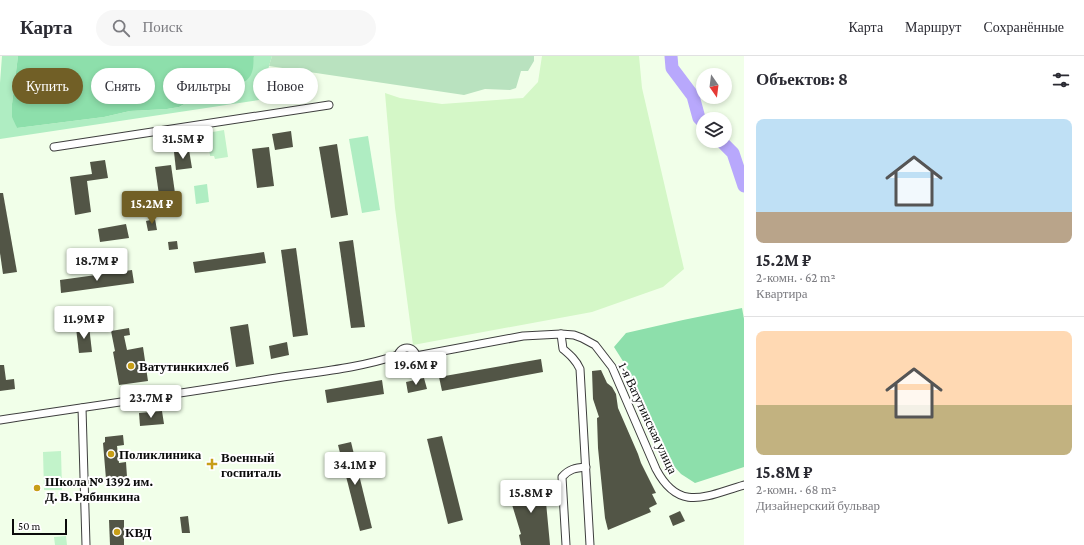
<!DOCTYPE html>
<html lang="ru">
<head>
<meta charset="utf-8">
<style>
	body { margin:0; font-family:"Crimson Pro",serif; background:#f7f7f7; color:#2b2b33; height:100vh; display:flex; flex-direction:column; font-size:15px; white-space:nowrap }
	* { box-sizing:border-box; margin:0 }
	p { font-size:13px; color:#7c7c81 }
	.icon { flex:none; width:22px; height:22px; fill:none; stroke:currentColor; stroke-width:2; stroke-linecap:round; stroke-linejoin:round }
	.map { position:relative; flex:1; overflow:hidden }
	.sheet { display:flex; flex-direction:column; background:#fff; width:340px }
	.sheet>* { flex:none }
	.banner { position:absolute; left:12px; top:12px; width:380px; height:36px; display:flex; gap:8px }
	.needle { width:26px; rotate:166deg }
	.tools { position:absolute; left:696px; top:12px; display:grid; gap:8px }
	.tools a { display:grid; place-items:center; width:36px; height:36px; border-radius:50%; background:#fff; box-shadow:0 2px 6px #0003; font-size:20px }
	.scale { position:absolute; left:12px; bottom:10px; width:55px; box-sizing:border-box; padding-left:4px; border:2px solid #0b0b0b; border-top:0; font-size:11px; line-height:14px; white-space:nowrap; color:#0b0b0b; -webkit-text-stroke:3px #fff; paint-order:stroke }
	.price { position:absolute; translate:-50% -34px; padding:0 9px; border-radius:4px; background:#fff; color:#222; font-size:13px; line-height:26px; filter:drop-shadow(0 1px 2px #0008) }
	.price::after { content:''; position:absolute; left:50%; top:24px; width:12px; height:9px; margin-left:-6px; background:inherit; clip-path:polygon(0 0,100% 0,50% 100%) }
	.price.selected { background:#715f26; color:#fff }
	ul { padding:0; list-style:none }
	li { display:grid; align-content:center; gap:8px; height:212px; padding:0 12px }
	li+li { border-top:1px solid #e1e1e2 }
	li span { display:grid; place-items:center; height:124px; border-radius:8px; color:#555 }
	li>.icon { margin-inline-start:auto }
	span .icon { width:72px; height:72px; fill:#fffc; stroke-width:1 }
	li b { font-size:17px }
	h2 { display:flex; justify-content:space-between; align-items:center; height:48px; padding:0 12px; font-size:17px }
	.pill { padding:0 14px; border-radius:18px; background:#fff; box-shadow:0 2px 6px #0003; font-size:14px; line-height:36px }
	.pill.selected { background:#715f26; color:#fff }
	header { display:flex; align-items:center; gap:24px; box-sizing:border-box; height:56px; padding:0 20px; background:#fff; border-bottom:1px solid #e1e1e2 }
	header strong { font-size:19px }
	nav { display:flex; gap:22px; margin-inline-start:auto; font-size:14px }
	.search { width:280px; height:36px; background:#f7f7f7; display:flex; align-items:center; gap:10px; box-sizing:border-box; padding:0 14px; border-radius:22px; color:#7c7c81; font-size:15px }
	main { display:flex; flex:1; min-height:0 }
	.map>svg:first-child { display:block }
	.farmland { fill:#d4f7c7 }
	.green { fill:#afedc2 }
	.forest { fill:#8ddfab }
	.cemetery { fill:#b9e2bf }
	.pitch { fill:#c2f3ca }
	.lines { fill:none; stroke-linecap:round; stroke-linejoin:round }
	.river { stroke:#b8a8fc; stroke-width:13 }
	.building { fill:#525546 }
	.minor-casing { stroke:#3e3e3e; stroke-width:9 }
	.minor { stroke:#fff; stroke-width:7 }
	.poi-dot { fill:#c79e17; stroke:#fff; stroke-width:1.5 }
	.labels { text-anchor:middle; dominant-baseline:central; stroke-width:4; stroke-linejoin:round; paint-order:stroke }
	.poi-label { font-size:13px; font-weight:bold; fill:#0b0b0b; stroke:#fff; text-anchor:start }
	.street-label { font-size:13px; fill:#0b0b0b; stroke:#fff }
</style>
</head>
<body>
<header>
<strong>Карта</strong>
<div class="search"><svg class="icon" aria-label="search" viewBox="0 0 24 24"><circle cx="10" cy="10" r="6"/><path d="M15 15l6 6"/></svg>Поиск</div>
<nav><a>Карта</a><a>Маршрут</a><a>Сохранённые</a></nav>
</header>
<main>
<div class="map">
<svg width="744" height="489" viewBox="0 0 744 489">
	<rect width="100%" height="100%" fill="#f1ffe9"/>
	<polygon class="farmland" points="542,0 639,0 642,32 684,213 663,231 592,256 413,289 395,152 385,37 400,42 442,48 523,42 538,26"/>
	<g class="green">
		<path d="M2,0H18L12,48L17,72L104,61L130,55L167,53L179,51L190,45L201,44C212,31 216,29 233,29L253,4L254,0H272L259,44L0,83V27Z"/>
		<polygon points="368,80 380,154 362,157 349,83"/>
		<polygon points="207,128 209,146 196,148 194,130"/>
	</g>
	<g class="forest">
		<path d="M18,0H254C253,5 254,11 252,16C245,36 222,24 209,34C206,36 204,41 201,44L190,45L179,51L167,53L130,55L104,61L17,72L12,61V48Z"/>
		<polygon points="742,252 744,263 744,411 695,427 681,418 664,399 626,310 614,291 626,277 683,264"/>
	</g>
	<polygon class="cemetery" points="272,0 534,0 534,5 528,15 521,15 516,32 510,34 485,33 464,39 269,10"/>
	<g class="pitch">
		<polygon points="224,74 228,101 215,103 214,100 210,100 207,77"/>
		<polygon points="61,395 62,434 44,434 43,396"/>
		<polygon points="66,480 67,489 55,489 54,481"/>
	</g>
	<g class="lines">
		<g class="river">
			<polyline points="671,0 672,12 693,40 699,62 703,66"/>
			<polyline points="721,85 733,97 744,130"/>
		</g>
	</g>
	<g class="building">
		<polygon points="291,75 293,91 275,94 272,78"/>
		<polygon points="337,88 348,159 331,162 319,91"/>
		<polygon points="269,91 274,130 257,132 252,93"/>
		<polygon points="189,94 192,112 176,114 174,96"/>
		<polygon points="105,104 108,122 87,125 91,156 75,159 70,121 92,118 90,106"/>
		<polygon points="171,109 176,144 160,146 155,111"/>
		<polygon points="0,137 3,137 17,216 3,218 0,197"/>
		<polygon points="155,163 157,174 148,175 146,165"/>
		<polygon points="126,168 129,182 100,186 98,173"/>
		<polygon points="353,184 365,271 351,272 339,186"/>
		<polygon points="177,185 178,193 169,194 168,186"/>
		<polygon points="296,192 308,279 293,281 281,194"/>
		<polygon points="264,196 266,207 195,217 193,206"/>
		<polygon points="132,214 134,227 61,237 60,224"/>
		<polygon points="248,268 254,308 236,311 230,271"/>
		<polygon points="89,270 92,296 79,297 76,272"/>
		<polygon points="129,272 130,279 124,280 127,294 143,291 148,325 119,329 113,296 115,295 111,275"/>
		<polygon points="287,286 289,299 271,303 269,290"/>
		<polygon points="541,303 543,316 442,335 439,321"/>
		<polygon points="0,309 4,309 6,324 14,323 15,333 0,335"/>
		<polygon points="601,314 607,327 612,331 616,338 618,352 638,398 641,407 656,437 652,438 657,448 649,452 651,456 608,474 605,462 598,392 597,362 599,361 593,343 592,315"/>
		<polygon points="424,322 427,333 408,337 406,326"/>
		<polygon points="382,324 384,338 327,347 325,334"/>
		<polygon points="162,355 164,368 140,370 139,357"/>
		<polygon points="123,379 124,389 117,390 119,407 126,406 127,421 106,423 103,387 105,386 105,381"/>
		<polygon points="442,380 463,464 448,468 427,383"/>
		<polygon points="351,386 372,472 360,475 338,389"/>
		<polygon points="544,425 550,489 521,489 519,479 521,478 510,442 511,441 510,437 512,436 511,432"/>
		<polygon points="680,455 685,465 673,470 669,460"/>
		<polygon points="188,460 190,477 182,477 180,461"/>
		<polygon points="109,464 124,464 124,489 110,489"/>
	</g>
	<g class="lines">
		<g class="minor-casing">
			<g id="minor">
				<polyline points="54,91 329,49"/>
				<path d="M561,278L563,293C570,299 576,304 580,313L590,489"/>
				<circle cx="407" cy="301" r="9"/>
				<path d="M416,300L523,280L561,278L574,279L582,282L595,289L612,311L656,413C679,457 706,440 744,429"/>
				<polyline points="82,352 86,489"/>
				<path d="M0,364C90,350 180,338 270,323C313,316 357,313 398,299"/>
				<path d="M566,489L562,421C569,413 575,412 586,411"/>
			</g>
		</g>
		<use href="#minor" class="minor"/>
	</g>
	<g class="poi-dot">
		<circle cx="131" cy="310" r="4"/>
		<circle cx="111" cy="398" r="4"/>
		<path d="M210 402h4v4h4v4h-4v4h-4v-4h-4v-4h4z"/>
		<circle cx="37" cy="432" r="4"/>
		<circle cx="117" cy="476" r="4"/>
	</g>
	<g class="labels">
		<g class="poi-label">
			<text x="139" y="310">Ватутинкихлеб</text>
			<text x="119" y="398">Поликлиника</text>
			<text x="221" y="401">Военный<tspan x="221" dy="15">госпиталь</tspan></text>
			<text x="45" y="425">Школа № 1392 им.<tspan x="45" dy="15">Д. В. Рябинкина</tspan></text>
			<text x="125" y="476">КВД</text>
		</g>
		<g class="street-label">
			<text transform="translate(648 362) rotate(65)">1-я Ватутинская улица</text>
		</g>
	</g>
</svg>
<div class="tools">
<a><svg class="needle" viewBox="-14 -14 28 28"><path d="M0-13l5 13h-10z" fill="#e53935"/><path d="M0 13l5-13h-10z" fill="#7c7c81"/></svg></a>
<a><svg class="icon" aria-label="layers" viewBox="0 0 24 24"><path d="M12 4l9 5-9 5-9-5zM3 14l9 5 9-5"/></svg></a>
</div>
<div class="scale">50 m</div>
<b class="price" style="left:183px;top:104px">31.5M ₽</b>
<b class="price selected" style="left:152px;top:169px">15.2M ₽</b>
<b class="price" style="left:97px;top:226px">18.7M ₽</b>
<b class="price" style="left:84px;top:284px">11.9M ₽</b>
<b class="price" style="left:416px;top:330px">19.6M ₽</b>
<b class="price" style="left:151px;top:363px">23.7M ₽</b>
<b class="price" style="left:355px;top:430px">34.1M ₽</b>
<b class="price" style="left:531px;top:458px">15.8M ₽</b>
<div class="banner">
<a class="pill selected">Купить</a>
<a class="pill">Снять</a>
<a class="pill">Фильтры</a>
<a class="pill">Новое</a>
</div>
</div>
<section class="sheet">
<h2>Объектов: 8<svg class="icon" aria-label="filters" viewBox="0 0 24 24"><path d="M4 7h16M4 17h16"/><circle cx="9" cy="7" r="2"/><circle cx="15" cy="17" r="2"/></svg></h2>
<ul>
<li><span style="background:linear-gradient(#bfe0f5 75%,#b9a48a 0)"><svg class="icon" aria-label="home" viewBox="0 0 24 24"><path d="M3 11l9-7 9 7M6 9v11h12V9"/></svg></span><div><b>15.2M ₽</b><p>2-комн. · 62 m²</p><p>Квартира</p></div></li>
<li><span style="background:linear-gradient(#ffd9b3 60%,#c2b280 0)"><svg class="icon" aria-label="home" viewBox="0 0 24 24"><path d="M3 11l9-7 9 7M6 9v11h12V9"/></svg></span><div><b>15.8M ₽</b><p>2-комн. · 68 m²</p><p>Дизайнерский бульвар</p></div></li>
</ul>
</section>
</main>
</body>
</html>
